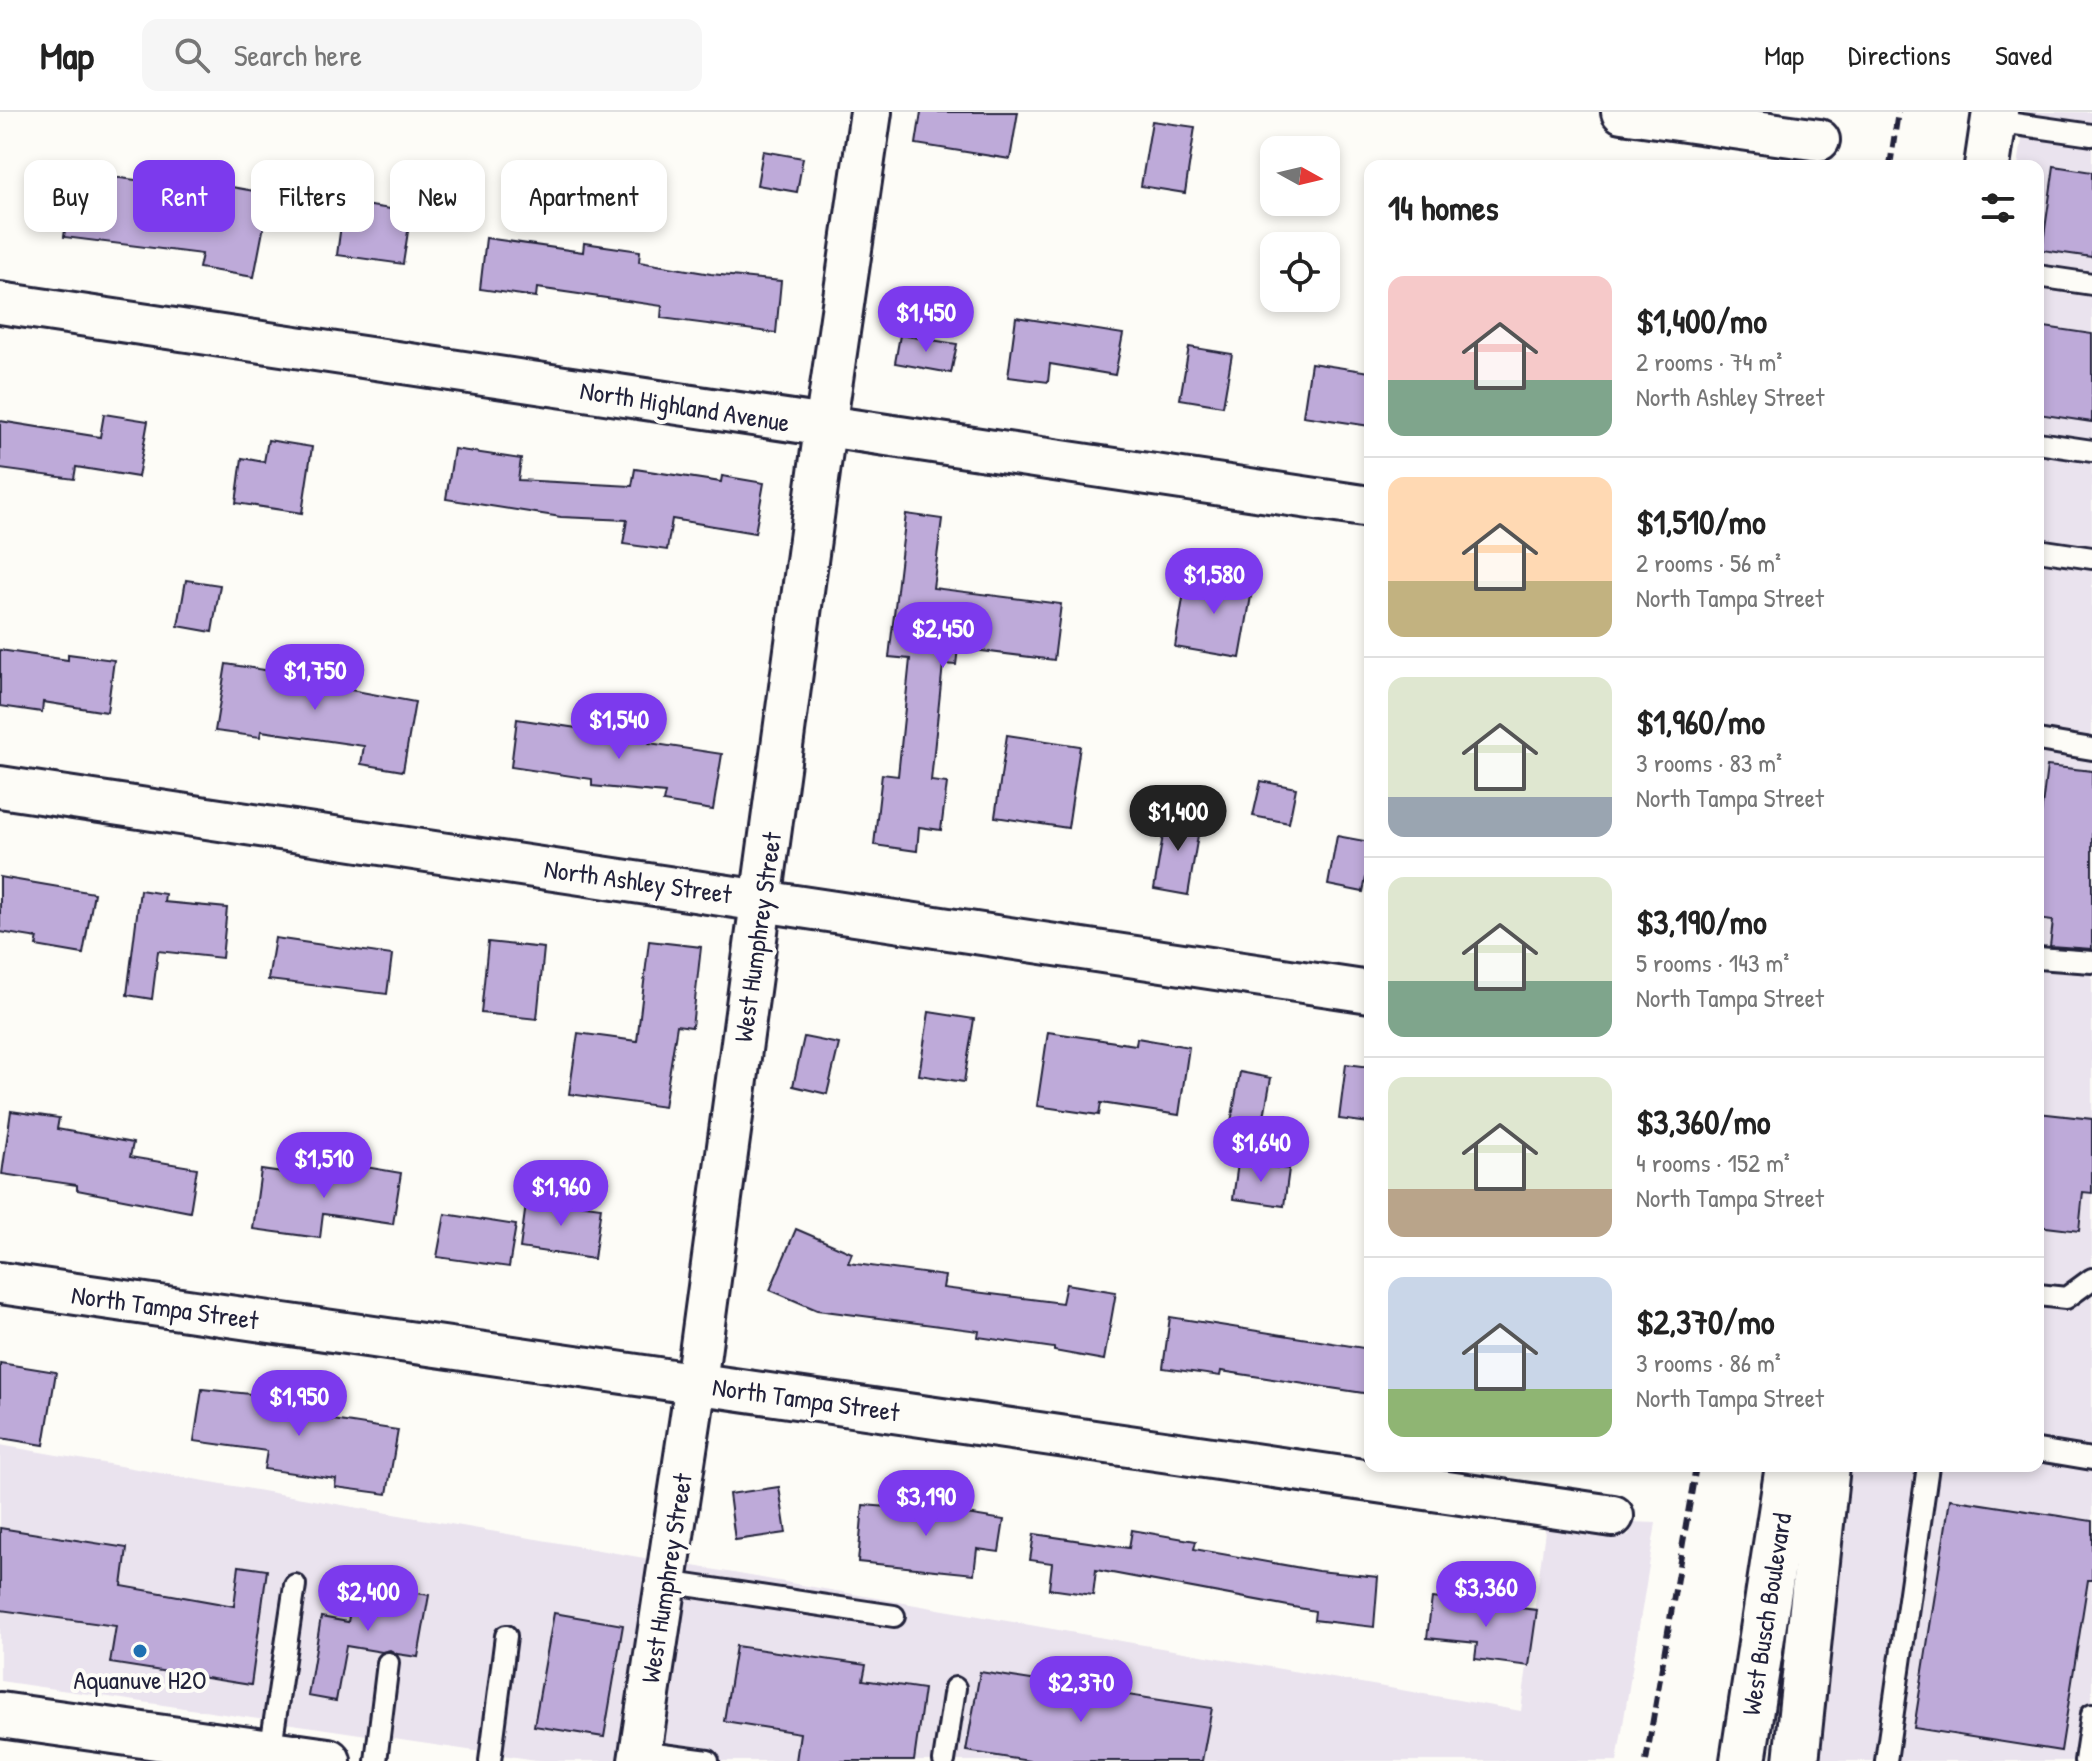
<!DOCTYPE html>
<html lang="en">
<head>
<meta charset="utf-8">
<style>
	body { margin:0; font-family:"Patrick Hand",sans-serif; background:#f6f6f6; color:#222; height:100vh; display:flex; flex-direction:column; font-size:30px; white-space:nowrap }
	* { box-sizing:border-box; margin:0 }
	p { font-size:26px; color:#767676 }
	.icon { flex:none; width:44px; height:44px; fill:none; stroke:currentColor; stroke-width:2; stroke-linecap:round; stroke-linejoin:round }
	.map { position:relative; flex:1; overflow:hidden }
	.panel { position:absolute; left:1364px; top:48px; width:680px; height:1312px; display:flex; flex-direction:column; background:#fff; border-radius:16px; box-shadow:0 4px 12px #0003 }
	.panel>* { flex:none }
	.banner { position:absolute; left:24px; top:48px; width:760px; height:72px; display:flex; gap:16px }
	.needle { width:52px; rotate:98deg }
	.tools { position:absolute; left:1260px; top:24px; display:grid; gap:16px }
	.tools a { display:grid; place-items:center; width:80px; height:80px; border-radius:16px; background:#fff; box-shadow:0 4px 12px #0003; font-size:40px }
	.price { position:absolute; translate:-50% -68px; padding:0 18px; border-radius:28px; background:#7c3aed; color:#fff; font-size:26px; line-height:52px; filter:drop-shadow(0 2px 4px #0008) }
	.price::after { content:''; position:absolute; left:50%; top:48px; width:24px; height:18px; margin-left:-12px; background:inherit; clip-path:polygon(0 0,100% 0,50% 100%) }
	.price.selected { background:#222; color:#fff }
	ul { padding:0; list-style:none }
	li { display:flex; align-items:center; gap:24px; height:200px; padding:0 24px }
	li+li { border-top:2px solid #e0e0e0 }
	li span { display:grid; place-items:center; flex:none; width:224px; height:160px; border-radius:16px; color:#555 }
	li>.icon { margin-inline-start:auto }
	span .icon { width:96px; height:96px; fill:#fffc; stroke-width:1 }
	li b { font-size:34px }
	h2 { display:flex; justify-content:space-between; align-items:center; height:96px; padding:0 24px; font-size:34px }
	.chip { padding:0 28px; border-radius:16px; background:#fff; box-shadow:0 4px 12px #0003; font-size:28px; line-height:72px }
	.chip.selected { background:#7c3aed; color:#fff }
	header { display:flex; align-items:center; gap:48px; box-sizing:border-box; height:112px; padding:0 40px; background:#fff; border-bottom:2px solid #e0e0e0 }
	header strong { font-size:38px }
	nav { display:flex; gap:44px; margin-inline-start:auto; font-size:28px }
	.search { width:560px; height:72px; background:#f6f6f6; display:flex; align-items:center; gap:20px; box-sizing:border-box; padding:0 28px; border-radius:16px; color:#767676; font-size:30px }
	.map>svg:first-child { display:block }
	.built { fill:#eae3ee }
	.building { fill:#beaad9; stroke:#22223b; stroke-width:2 }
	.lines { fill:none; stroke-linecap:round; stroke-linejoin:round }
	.service-casing { stroke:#22223b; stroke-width:26 }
	.minor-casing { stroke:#22223b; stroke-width:46 }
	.primary-casing { stroke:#22223b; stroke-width:50 }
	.service { stroke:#fdfcf7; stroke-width:20 }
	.minor { stroke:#fdfcf7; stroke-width:40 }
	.primary { stroke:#fdfcf7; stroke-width:44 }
	.rail { stroke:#22223b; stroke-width:6; stroke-dasharray:12 6; stroke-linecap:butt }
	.poi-dot { fill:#1f6fb2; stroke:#fdfcf7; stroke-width:3 }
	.labels { text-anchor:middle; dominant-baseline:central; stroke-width:8; stroke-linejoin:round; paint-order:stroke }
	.street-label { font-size:26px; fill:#22223b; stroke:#fdfcf7 }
	.poi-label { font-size:26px; fill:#22223b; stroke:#fdfcf7 }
</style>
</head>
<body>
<header>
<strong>Map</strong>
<div class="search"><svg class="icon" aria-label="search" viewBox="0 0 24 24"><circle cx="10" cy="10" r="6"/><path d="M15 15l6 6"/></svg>Search here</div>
<nav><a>Map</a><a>Directions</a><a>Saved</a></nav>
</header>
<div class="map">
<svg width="2092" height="1649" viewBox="0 0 2092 1649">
	<rect width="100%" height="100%" fill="#fdfcf7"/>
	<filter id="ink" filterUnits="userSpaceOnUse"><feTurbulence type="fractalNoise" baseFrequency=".0125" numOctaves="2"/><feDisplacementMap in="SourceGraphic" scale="16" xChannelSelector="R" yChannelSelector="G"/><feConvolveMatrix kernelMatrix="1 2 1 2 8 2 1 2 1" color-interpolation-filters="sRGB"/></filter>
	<g filter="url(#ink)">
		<g class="built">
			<polygon points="2026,0 2092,0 2092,1649 1816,1649 1847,1354 2038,1354 2038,54 2018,54"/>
			<polygon points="0,1333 650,1447 620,1649 543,1649 0,1569"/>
			<polygon points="1631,1410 1656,1411 1617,1649 659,1649 688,1453 1521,1599 1546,1411 1629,1423"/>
		</g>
		<g class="building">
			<polygon points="921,0 1018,0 1010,47 916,32"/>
			<polygon points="1152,9 1195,15 1185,81 1141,74"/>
			<polygon points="763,39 803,46 797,80 757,73"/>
			<polygon points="2054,54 2092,60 2092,145 2042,138"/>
			<polygon points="73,60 214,78 215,72 270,82 254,165 199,156 202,142 64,125"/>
			<polygon points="344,90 411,100 403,152 337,143"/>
			<polygon points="486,126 583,140 584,131 640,139 639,150 711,162 781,169 776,221 661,206 662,194 537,176 536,185 480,177"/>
			<polygon points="1016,205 1123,222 1115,263 1050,252 1048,270 1008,265"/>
			<polygon points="2038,214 2092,222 2092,310 2038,302"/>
			<polygon points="900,223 957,232 951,261 895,251"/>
			<polygon points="1189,235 1232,242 1223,294 1180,287"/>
			<polygon points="1311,251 1370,260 1370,314 1303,304"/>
			<polygon points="104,302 148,309 138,365 76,355 74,367 0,357 0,309 100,325"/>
			<polygon points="268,328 312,335 302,401 236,391 242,346 264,350"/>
			<polygon points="454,337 521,347 518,368 632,374 635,357 721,370 722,364 764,371 755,421 672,407 667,438 623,432 627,408 561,405 446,387"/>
			<polygon points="906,402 942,407 933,476 1061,492 1054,548 958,536 956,553 943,552 931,669 947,671 941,718 919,715 917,739 874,733 882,662 898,664 910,547 889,545"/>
			<polygon points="1187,462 1253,473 1240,546 1175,535"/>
			<polygon points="186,468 220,473 212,520 178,514"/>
			<polygon points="0,538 68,548 68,542 114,548 107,600 43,590 42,600 0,594"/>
			<polygon points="226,552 297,563 298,558 342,564 340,576 415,590 403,659 361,652 364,634 261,619 260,625 215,619"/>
			<polygon points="517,607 597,619 598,614 650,619 649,631 722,642 713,698 663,690 665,681 592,674 592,667 511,655"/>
			<polygon points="1007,623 1080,634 1068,716 995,705"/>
			<polygon points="2047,654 2092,659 2092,837 2050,834 2053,809 2038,807 2038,727"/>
			<polygon points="1261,669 1296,676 1289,711 1253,704"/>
			<polygon points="1167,699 1201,705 1188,783 1154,777"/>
			<polygon points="1337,724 1370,730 1370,747 1363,780 1328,773"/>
			<polygon points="0,765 94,781 83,842 36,834 38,826 0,820"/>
			<polygon points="140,778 165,782 164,790 227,796 222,846 158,839 152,887 127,883"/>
			<polygon points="275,826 392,843 387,882 268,868"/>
			<polygon points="649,829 701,835 692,915 677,913 664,995 569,982 578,921 637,929"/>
			<polygon points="488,830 544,836 537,907 481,901"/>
			<polygon points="929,900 974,907 964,970 919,963"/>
			<polygon points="1048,920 1136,933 1137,926 1189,935 1179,1003 1101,991 1099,1003 1037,994"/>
			<polygon points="804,925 839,932 827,982 793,974"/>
			<polygon points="1346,952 1370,955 1370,1011 1339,1007"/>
			<polygon points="1240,960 1271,966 1258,1038 1227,1032"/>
			<polygon points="11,999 59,1006 57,1017 133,1031 130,1045 197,1056 190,1100 77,1078 77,1073 2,1062"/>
			<polygon points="2038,1001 2092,1007 2092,1081 2083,1080 2079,1119 2038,1114"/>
			<polygon points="1238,1051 1289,1057 1284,1094 1233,1087"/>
			<polygon points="348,1052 401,1061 393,1112 323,1102 320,1126 253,1117 261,1058 345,1070"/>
			<polygon points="527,1085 601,1095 594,1147 520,1136"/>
			<polygon points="445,1102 516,1113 509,1155 437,1145"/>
			<polygon points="796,1117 852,1141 848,1151 945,1164 943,1176 1062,1191 1066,1172 1116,1180 1104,1248 1054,1239 1054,1236 978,1225 979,1219 817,1198 770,1178"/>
			<polygon points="1170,1205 1370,1237 1370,1282 1221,1259 1220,1264 1163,1256"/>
			<polygon points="0,1251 56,1260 44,1333 0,1326"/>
			<polygon points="202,1277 328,1290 326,1307 398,1318 387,1382 335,1375 336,1367 264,1357 267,1339 194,1329"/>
			<polygon points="779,1375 786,1421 735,1428 729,1382"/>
			<polygon points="1950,1387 2092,1409 2092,1468 2088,1468 2061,1639 1914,1616"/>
			<polygon points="863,1393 954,1400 1004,1408 999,1440 977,1437 974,1462 858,1450"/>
			<polygon points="0,1416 127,1436 122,1474 234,1494 239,1454 267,1458 251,1573 110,1551 116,1514 0,1498"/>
			<polygon points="1132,1418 1196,1429 1194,1437 1318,1459 1378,1465 1374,1515 1314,1508 1315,1499 1096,1458 1093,1483 1049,1477 1052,1451 1030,1448 1034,1422 1129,1436"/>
			<polygon points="355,1471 429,1483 418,1545 397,1542 390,1538 382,1540 346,1534 336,1589 308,1584 321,1505 348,1510"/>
			<polygon points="1432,1486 1537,1498 1529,1554 1475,1547 1477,1531 1427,1526"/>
			<polygon points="554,1501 623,1513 604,1625 534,1614"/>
			<polygon points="736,1534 866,1553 863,1568 924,1577 914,1649 796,1649 800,1621 724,1609"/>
			<polygon points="980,1560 1212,1596 1202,1649 1029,1649 966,1639"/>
		</g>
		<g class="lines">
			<g class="service-casing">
				<g id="service">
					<polyline points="1994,9 2092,23"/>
					<polyline points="2038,164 2092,172"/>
					<polyline points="2038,331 2092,339"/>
					<polyline points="2038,438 2092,446"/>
					<polyline points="2038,628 2092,637"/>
					<polyline points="2038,846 2092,850"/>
					<polyline points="2038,1183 2066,1186 2092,1167"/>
					<polyline points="2038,1338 2092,1347"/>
					<polyline points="666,1470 894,1504"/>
					<polyline points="640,1640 708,1649"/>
					<polyline points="270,1641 295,1473"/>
					<polyline points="376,1649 388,1551"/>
					<polyline points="490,1649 506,1524"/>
					<polyline points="944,1649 955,1576"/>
					<polyline points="1886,1649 1928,1354"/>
					<polyline points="2085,1649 2092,1602"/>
				</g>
			</g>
			<g class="minor-casing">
				<g id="minor">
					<polyline points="1622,0 1819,28"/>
					<polyline points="0,191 1370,395"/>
					<polyline points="0,675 1370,880"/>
					<polyline points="0,1171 1613,1404"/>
					<polyline points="639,1649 696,1271 825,316 871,0"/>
				</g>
			</g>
			<g class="primary-casing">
				<g id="primary">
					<polyline points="1987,54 1995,0"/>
					<polyline points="0,1603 328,1649"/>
					<polyline points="1743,1649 1788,1354"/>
					<polyline points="1796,1649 1827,1354"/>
				</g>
			</g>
			<use href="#service" class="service"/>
			<use href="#minor" class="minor"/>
			<use href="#primary" class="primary"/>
			<g class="rail">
				<polyline points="1890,54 1898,0"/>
				<polyline points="1646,1649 1696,1354"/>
			</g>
		</g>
	</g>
	<circle class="poi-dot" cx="140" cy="1539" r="8"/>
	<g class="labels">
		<g class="street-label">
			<text transform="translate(685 294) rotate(9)">North Highland Avenue</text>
			<text transform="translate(638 769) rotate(8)">North Ashley Street</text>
			<text transform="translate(757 825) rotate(-82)">West Humphrey Street</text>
			<text transform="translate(165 1195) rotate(8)">North Tampa Street</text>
			<text transform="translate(806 1287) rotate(8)">North Tampa Street</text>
			<text transform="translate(666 1466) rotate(-81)">West Humphrey Street</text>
			<text transform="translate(1766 1502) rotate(-81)">West Busch Boulevard</text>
		</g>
		<g class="poi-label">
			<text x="140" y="1567">Aquanuve H2O</text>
		</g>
	</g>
</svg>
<div class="tools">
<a><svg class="needle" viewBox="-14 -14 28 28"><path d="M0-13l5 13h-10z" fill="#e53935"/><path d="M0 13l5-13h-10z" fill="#767676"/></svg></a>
<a><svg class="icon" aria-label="locate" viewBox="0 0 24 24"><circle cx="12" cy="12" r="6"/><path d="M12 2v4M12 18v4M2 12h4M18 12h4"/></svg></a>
</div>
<b class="price" style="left:926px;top:242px">$1,450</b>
<b class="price" style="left:1214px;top:504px">$1,580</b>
<b class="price" style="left:943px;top:558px">$2,450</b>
<b class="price" style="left:315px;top:600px">$1,750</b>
<b class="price" style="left:619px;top:649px">$1,540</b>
<b class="price selected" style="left:1178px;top:741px">$1,400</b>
<b class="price" style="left:1261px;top:1072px">$1,640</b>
<b class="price" style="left:324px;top:1088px">$1,510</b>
<b class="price" style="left:561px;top:1116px">$1,960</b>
<b class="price" style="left:299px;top:1326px">$1,950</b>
<b class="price" style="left:926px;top:1426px">$3,190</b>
<b class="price" style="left:1486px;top:1517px">$3,360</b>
<b class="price" style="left:368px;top:1521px">$2,400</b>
<b class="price" style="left:1081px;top:1612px">$2,370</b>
<div class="banner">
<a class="chip">Buy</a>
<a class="chip selected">Rent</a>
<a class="chip">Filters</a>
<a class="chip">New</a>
<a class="chip">Apartment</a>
</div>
<section class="panel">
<h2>14 homes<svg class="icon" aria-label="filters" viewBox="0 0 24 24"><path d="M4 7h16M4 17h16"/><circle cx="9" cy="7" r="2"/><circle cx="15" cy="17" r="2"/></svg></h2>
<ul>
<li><span style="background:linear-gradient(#f6c9c9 65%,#7fa58c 0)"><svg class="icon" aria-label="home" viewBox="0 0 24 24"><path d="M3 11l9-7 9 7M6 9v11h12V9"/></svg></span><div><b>$1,400/mo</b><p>2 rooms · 74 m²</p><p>North Ashley Street</p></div></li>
<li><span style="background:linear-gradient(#ffd9b3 65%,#c2b280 0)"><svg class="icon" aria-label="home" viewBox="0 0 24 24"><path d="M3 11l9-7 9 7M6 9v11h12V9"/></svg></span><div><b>$1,510/mo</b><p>2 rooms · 56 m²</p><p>North Tampa Street</p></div></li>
<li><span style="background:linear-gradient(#dfe7d0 75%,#9aa5b1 0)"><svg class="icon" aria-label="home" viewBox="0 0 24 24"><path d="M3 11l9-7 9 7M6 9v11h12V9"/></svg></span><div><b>$1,960/mo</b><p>3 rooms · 83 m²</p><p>North Tampa Street</p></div></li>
<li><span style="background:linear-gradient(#dfe7d0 65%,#7fa58c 0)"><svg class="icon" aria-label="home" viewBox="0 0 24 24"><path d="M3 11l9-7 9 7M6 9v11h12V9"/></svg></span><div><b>$3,190/mo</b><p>5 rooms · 143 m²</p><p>North Tampa Street</p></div></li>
<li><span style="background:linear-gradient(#dfe7d0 70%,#b9a48a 0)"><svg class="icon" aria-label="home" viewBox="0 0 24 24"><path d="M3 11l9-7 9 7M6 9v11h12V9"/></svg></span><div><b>$3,360/mo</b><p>4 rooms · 152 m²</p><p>North Tampa Street</p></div></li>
<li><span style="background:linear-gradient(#c9d6e8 70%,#8fb573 0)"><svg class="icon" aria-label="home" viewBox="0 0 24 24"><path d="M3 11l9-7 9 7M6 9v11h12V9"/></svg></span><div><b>$2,370/mo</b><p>3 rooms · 86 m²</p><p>North Tampa Street</p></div></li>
</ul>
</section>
</div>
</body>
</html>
